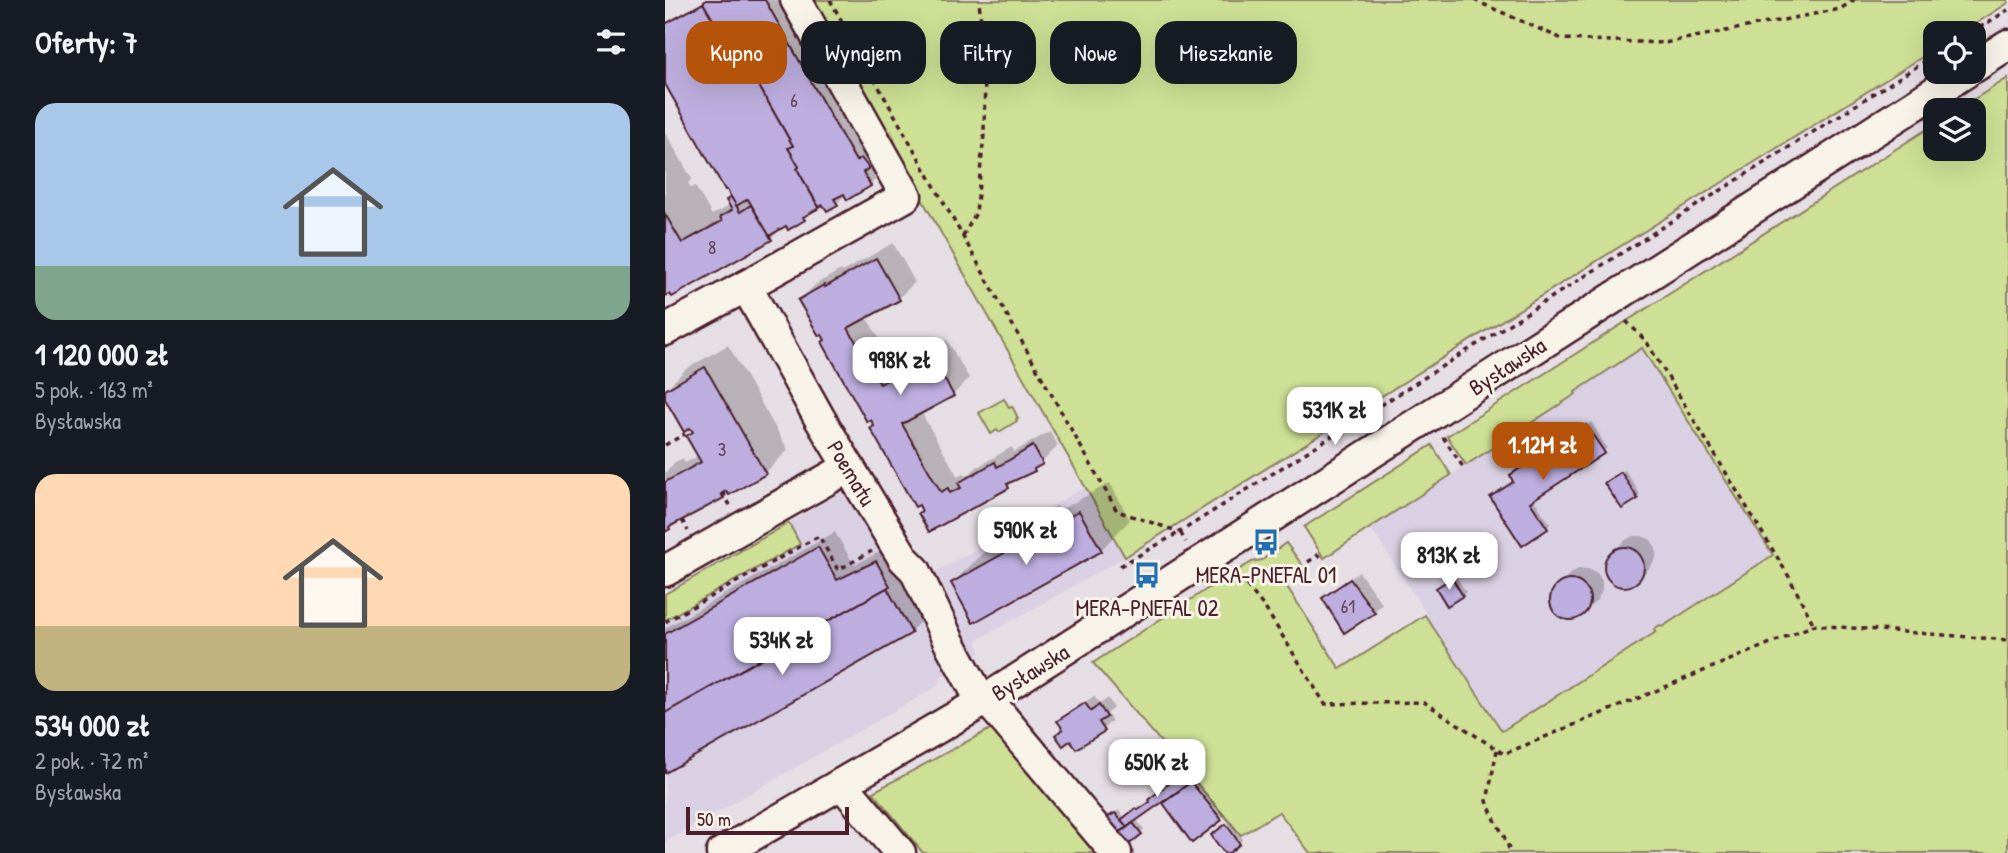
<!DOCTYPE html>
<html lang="pl">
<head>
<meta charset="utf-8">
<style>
	body { margin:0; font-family:"Patrick Hand",sans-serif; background:#20242c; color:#f1f3f6; height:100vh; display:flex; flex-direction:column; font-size:26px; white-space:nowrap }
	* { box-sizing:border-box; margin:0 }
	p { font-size:23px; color:#9ea1a6 }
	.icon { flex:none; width:38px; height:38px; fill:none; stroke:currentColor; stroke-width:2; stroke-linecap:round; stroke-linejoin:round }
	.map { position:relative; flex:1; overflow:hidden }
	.drawer { display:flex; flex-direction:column; background:#171b24; width:665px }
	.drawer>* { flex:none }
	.guide { position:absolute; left:21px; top:21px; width:665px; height:63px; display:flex; gap:14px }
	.fabs { position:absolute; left:1258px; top:21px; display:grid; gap:14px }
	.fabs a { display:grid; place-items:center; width:63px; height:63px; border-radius:14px; background:#171b24; box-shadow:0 7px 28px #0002; font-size:35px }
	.scale { position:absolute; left:21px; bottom:18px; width:163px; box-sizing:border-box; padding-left:7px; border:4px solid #4a1f2b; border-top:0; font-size:19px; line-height:24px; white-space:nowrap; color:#4a1f2b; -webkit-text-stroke:5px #f7f3e8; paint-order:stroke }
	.price { position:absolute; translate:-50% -60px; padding:0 16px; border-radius:14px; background:#fff; color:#222; font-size:23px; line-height:46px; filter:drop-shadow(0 2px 4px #0008) }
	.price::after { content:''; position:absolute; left:50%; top:42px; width:21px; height:16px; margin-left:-10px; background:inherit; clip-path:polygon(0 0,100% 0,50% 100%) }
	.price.on { background:#b45309; color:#fff }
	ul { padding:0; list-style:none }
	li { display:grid; align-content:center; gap:14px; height:371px; padding:0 35px }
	li span { display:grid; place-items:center; height:217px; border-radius:21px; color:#555 }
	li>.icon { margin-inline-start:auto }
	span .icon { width:126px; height:126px; fill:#fffc; stroke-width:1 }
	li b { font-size:30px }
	h2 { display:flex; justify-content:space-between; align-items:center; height:84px; padding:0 35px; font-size:30px }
	.pill { padding:0 24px; border-radius:21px; background:#171b24; box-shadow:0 7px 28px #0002; font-size:24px; line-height:63px }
	.pill.on { background:#b45309; color:#fff }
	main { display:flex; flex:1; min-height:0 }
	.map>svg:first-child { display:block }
	.built { fill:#dad0e3 }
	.green { fill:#cee095; stroke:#8c8060; stroke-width:2 }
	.shadow { fill:#0003 }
	.building { fill:#bdaedf; stroke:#4a1f2b; stroke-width:2 }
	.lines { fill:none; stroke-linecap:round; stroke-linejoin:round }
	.minor-casing { stroke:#4a1f2b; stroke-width:35 }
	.path { stroke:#4a1f2b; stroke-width:3.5; stroke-dasharray:5 5; stroke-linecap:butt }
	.minor { stroke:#f7f3e8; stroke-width:30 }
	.labels { text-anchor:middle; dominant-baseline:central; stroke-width:6; stroke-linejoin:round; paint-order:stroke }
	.number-label { font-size:19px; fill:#674358 }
	.street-label { font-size:23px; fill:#4a1f2b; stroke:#f7f3e8 }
	.poi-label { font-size:23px; fill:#4a1f2b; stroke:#f7f3e8 }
</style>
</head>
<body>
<main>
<section class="drawer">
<h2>Oferty: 7<svg class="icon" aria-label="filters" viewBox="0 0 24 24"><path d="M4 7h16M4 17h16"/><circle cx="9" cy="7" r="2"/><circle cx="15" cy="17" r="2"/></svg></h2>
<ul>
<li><span style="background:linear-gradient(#a9c7e8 75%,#7fa58c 0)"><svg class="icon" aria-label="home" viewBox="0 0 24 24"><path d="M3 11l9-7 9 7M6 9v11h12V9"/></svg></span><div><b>1 120 000 zł</b><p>5 pok. · 163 m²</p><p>Bysławska</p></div></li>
<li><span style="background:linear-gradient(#ffd9b3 70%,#c2b280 0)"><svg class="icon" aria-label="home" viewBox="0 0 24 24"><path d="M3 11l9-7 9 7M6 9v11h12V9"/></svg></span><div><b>534 000 zł</b><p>2 pok. · 72 m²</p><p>Bysławska</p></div></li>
</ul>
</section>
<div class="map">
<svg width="1343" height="853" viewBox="0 0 1343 853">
	<rect width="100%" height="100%" fill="#e6dee5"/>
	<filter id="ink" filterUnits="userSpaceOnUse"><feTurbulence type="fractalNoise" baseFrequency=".0143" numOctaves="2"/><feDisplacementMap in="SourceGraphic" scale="14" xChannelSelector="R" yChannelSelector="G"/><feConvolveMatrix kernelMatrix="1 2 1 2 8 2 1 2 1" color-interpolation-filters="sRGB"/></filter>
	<g filter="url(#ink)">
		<g class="built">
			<polygon points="977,347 1109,556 997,628 995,625 991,632 837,731 705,527 911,395 909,392"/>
			<polygon points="186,487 267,574 419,488 460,557 311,641 316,652 275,677 273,686 0,842 0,594"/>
		</g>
		<g class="green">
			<polygon points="144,0 1343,0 1343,3 1296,33 1270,33 1270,49 460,557"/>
			<polygon points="1343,78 1343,853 645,853 614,812 576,835 428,663 556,580 587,562 597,560 621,543 640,569 619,582 675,669 760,615 837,731 991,632 989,629 995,625 997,627 1108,555 977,348 910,392 911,394 801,465 782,436 1270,124 1270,149 1309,149 1309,110 1292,110"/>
			<polygon points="339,399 344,407 347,406 353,418 351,419 352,421 334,432 332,430 326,434 314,413"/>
			<polygon points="767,445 786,475 659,558 639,527"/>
			<polygon points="124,523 135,544 0,620 0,594"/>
			<polygon points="329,727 433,853 258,853 208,792"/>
		</g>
		<g class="shadow">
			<polygon points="43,0 147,0 221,132 226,130 231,139 227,143 234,155 205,185 181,194 171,204 159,202 141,214 142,215 139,219 121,224 106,239 0,295 0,132 27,179 23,183 26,188 30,186 47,215 66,205 67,196 0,81 0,24"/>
			<polygon points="228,243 250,282 234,298 201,316 232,369 282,340 304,378 288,395 256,412 293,477 299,473 301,477 312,467 347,447 349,452 385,431 393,446 369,470 353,477 343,487 259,510 162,340 135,300 151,284 176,270 177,272"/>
			<polygon points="63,345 123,450 100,473 63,491 57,497 0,529 0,473 10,462 18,458 20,463 34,455 23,436 29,430 0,395 0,390 21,369"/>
			<polygon points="926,422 942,448 868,498 885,524 882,528 850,481 850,472"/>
			<polygon points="960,470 975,494 972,498 945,479"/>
			<polygon points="445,483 465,520 436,550 288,583 318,553 364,528 379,513 392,506 395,510"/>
			<polygon points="170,532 189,565 228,545 262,615 246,631 0,771 0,628"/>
			<polygon points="968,536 977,536 986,540 991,548 991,558 986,566 973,580 965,585 955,585 947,580 942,572 941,562 946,554 959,541"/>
			<polygon points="913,569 923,569 932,573 937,581 937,591 932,600 919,613 910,618 901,618 892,614 887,606 887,596 892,587 905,574"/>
			<polygon points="694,572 717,604 709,612 659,598 667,590"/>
			<polygon points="791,576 801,592 797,595 777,585"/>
			<polygon points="429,696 435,704 443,698 449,708 442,714 447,721 438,729 405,738 392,735 399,728 395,721 403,713"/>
			<polygon points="523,771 560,815 527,840 498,801 471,819 479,829 462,844 442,819 454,810 460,818 476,805 478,808 487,801 489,796"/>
			<polygon points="566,822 578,839 561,853 552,832"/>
		</g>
		<g class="building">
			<polygon points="41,0 100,0 191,161 196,158 203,167 203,169 198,172 206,186 182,200 179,194 169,199 173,205 162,211 158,205 154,207 132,169 134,167 123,148 128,146 74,51 68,54 38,3"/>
			<polygon points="38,3 68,54 74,51 128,146 123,148 134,167 132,169 154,208 138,217 140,220 123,230 121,226 104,236 83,199 71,206 62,190 60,190 0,84 0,24"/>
			<polygon points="66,197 75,212 86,205 107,240 7,297 5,294 0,296 0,214 17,243 57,221 55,217 67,210 61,200"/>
			<polygon points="211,258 235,300 183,328 215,384 266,355 289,396 237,424 276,492 283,488 285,493 296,488 293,483 330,462 332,467 368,446 378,464 369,469 370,471 342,484 344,488 264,532 253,513 257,511 254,505 250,507 205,428 209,426 206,420 202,422 157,342 160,340 157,335 154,336 133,300 159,285 160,287"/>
			<polygon points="40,367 101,474 64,495 61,491 56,494 59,498 4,527 5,529 0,532 0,482 36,462 21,436 28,432 25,428 19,432 0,399 0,390"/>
			<polygon points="921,425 940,453 865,502 883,529 857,546 825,497 848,482 845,475"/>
			<polygon points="956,472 973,499 957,509 939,483"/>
			<polygon points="414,511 437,551 308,623 286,583 350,547 347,542 362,534 365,539"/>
			<polygon points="153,547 172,580 211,561 225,586 0,713 0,634"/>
			<circle cx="959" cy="567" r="20"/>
			<polygon points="787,578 798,596 782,606 771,588"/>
			<polygon points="685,579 710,613 679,633 657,598"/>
			<circle cx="905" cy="600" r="20"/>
			<polygon points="222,588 247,633 0,773 0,713"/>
			<polygon points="420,703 426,711 434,705 442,717 434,722 440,731 411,749 405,741 398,746 390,735 398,729 392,721"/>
			<polygon points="518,773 526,782 462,827 456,820 471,808 473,810 485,802 484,799"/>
			<polygon points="526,782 557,820 527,843 498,803"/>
			<polygon points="450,813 462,827 452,835 439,819"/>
			<polygon points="468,823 477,834 462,846 452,835"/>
			<polygon points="561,824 575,844 564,853 559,853 546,835"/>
		</g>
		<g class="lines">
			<g class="minor-casing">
				<g id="minor">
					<polyline points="1309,67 1343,45"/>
					<polyline points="81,286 241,196 131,0"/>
					<polyline points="0,330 81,286 155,419 239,559 250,570 284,642 317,702"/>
					<polyline points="0,571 184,467"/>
					<polyline points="322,699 451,853"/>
					<polyline points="177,784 235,853"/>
					<polyline points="57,853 322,699 1301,72"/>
				</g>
			</g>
			<g class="path">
				<polyline points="165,0 452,511 515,532 1270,55"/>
				<polyline points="809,0 897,39 999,43 1175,9 1189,0"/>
				<polyline points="1306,33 1343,10"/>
				<polyline points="298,236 311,213 319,135 320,67 314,0"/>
				<polyline points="961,321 981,341 1123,575 1149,625"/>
				<polyline points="778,437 798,467"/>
				<polyline points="0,445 20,434"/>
				<polyline points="58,492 66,507"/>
				<polyline points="17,520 23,531"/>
				<polyline points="643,562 653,555 656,559"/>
				<polyline points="455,566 515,532 521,542"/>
				<polyline points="569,570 600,608 660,704 759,702 839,754 1149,625 1343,640"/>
				<polyline points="0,622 154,536 173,570 207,551"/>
				<polyline points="832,750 822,801 827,814 842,842 845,853"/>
			</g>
			<use href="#minor" class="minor"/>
		</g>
	</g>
	<defs>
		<g id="bus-bare" transform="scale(2.1)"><path d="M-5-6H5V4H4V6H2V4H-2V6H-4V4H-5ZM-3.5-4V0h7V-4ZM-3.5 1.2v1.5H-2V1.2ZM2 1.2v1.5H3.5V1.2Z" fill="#1f6fb2" stroke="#f7f3e8" stroke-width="2.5" paint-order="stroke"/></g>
	</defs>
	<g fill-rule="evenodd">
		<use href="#bus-bare" x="601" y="542"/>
		<use href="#bus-bare" x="482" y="575"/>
	</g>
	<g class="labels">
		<g class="number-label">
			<text x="129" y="100">6</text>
			<text x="47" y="247">8</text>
			<text x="57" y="449">3</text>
			<text x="683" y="606">61</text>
		</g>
		<g class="street-label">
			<text transform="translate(842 366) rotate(-33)">Bysławska</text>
			<text transform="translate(187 473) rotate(59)">Poematu</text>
			<text transform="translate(365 672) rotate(-32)">Bysławska</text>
		</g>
		<g class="poi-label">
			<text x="601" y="574">MERA-PNEFAL 01</text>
			<text x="482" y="607">MERA-PNEFAL 02</text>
		</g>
	</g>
</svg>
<div class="fabs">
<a><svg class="icon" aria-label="locate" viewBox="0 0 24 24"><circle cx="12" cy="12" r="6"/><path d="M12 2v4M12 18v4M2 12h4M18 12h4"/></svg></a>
<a><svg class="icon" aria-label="layers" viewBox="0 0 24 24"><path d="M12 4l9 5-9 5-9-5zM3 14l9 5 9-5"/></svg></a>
</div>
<div class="scale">50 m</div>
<b class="price" style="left:235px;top:397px">998K zł</b>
<b class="price" style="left:670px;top:447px">531K zł</b>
<b class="price on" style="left:878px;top:482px">1.12M zł</b>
<b class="price" style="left:361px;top:567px">590K zł</b>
<b class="price" style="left:784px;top:592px">813K zł</b>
<b class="price" style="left:117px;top:677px">534K zł</b>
<b class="price" style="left:492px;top:799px">650K zł</b>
<div class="guide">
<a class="pill on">Kupno</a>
<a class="pill">Wynajem</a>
<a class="pill">Filtry</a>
<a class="pill">Nowe</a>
<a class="pill">Mieszkanie</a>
</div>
</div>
</main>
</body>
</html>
